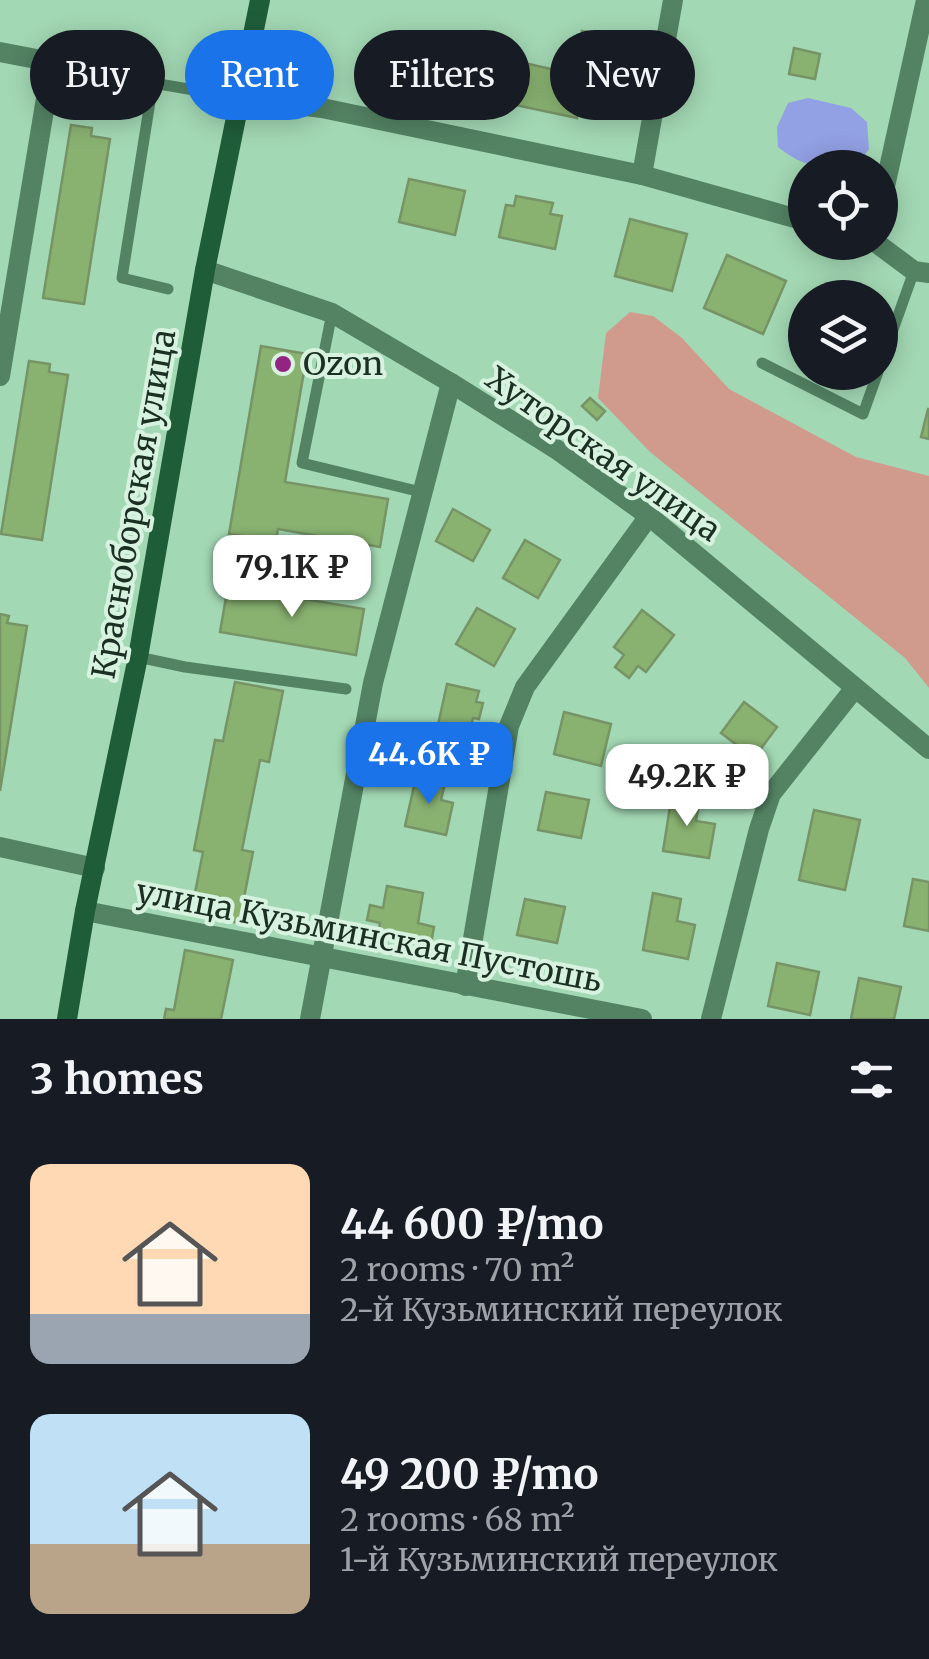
<!DOCTYPE html>
<html lang="en">
<head>
<meta charset="utf-8">
<style>
	body { margin:0; font-family:Merriweather,serif; background:#20242c; color:#f1f3f6; height:100vh; display:flex; flex-direction:column; font-size:38px; white-space:nowrap }
	* { box-sizing:border-box; margin:0 }
	p { font-size:32px; color:#9ea1a6 }
	.icon { flex:none; width:55px; height:55px; fill:none; stroke:currentColor; stroke-width:2; stroke-linecap:round; stroke-linejoin:round }
	.map { position:relative; height:1019px; overflow:hidden }
	.sheet { display:flex; flex-direction:column; background:#171b24; flex:1 }
	.sheet>* { flex:none }
	.guide { position:absolute; left:30px; top:30px; width:870px; height:90px; display:flex; gap:20px }
	.buttons { position:absolute; left:788px; top:150px; display:grid; gap:20px }
	.buttons a { display:grid; place-items:center; width:110px; height:110px; border-radius:50%; background:#171b24; box-shadow:0 5px 25px #0003; font-size:50px }
	.price { position:absolute; translate:-50% -85px; padding:0 22px; border-radius:20px; background:#fff; color:#222; font-size:32px; line-height:65px; filter:drop-shadow(0 2px 5px #0008) }
	.price::after { content:''; position:absolute; left:50%; top:60px; width:30px; height:22px; margin-left:-15px; background:inherit; clip-path:polygon(0 0,100% 0,50% 100%) }
	.price.active { background:#1a73e8; color:#fff }
	ul { padding:0; list-style:none }
	li { display:flex; align-items:center; gap:30px; height:250px; padding:0 30px }
	li span { display:grid; place-items:center; flex:none; width:280px; height:200px; border-radius:20px; color:#555 }
	li>.icon { margin-inline-start:auto }
	span .icon { width:120px; height:120px; fill:#fffc; stroke-width:1 }
	li b { font-size:42px }
	h2 { display:flex; justify-content:space-between; align-items:center; height:120px; padding:0 30px; font-size:42px }
	.pill { padding:0 35px; border-radius:45px; background:#171b24; box-shadow:0 5px 25px #0003; font-size:35px; line-height:90px }
	.pill.active { background:#1a73e8; color:#fff }
	.map>svg:first-child { display:block }
	.green { fill:#d09b8d }
	.water { fill:#92a0e4 }
	.building { fill:#89b271; stroke:#779466; stroke-width:2.5 }
	.lines { fill:none; stroke-linecap:round; stroke-linejoin:round }
	.lane { stroke:#538363; stroke-width:11 }
	.street { stroke:#538363; stroke-width:20 }
	.secondary { stroke:#1f5d39; stroke-width:20 }
	.poi-dot { fill:#942484; stroke:#d7f2df; stroke-width:4 }
	.labels { text-anchor:middle; dominant-baseline:central; stroke-width:8; stroke-linejoin:round; paint-order:stroke }
	.poi-label { font-size:32px; fill:#1b3022; stroke:#d7f2df; text-anchor:start }
	.street-label { font-size:32px; fill:#1b3022; stroke:#d7f2df }
</style>
</head>
<body>
<div class="map">
<svg width="929" height="1019" viewBox="0 0 929 1019">
	<rect width="100%" height="100%" fill="#a3d8b4"/>
	<polygon class="green" points="630,312 653,316 682,338 729,389 856,457 929,476 929,688 905,658 650,452 598,398 606,333"/>
	<path class="water" d="M808,98L851,108L867,122L869,149L856,167C823,168 805,169 778,147L777,127L788,103Z"/>
	<g class="building">
		<polygon points="582,31 622,39 614,76 574,68"/>
		<polygon points="427,38 442,41 441,47 468,52 470,45 486,48 478,92 462,89 463,84 441,80 440,85 419,81"/>
		<polygon points="794,48 820,54 815,79 789,74"/>
		<polygon points="520,62 586,77 577,118 511,104"/>
		<polygon points="71,125 92,128 91,136 110,139 84,304 43,298"/>
		<polygon points="409,179 465,191 455,235 399,222"/>
		<polygon points="516,196 553,203 550,214 562,216 555,249 499,237 506,205 514,206"/>
		<polygon points="630,219 687,234 672,291 615,276"/>
		<polygon points="727,255 786,281 763,334 704,308"/>
		<polygon points="805,327 805,359 793,354"/>
		<polygon points="261,346 307,354 285,482 388,499 380,547 278,529 276,541 229,534"/>
		<polygon points="29,361 50,364 49,372 68,375 42,540 1,534"/>
		<polygon points="590,398 605,411 597,420 582,406"/>
		<polygon points="928,409 929,409 929,439 921,437"/>
		<polygon points="453,509 490,530 473,561 436,541"/>
		<polygon points="525,540 560,560 538,598 503,578"/>
		<polygon points="228,586 364,609 356,655 220,632"/>
		<polygon points="477,608 515,629 494,666 456,644"/>
		<polygon points="642,610 674,635 646,672 638,666 629,678 615,667 624,655 614,647"/>
		<polygon points="0,614 9,616 7,623 27,626 0,791"/>
		<polygon points="235,682 283,691 269,762 260,760 242,850 253,852 239,923 191,913 203,852 194,850 215,740 223,741"/>
		<polygon points="447,684 479,691 476,702 483,703 479,719 473,718 468,741 436,734"/>
		<polygon points="744,702 777,727 754,758 721,733"/>
		<polygon points="564,712 611,724 601,766 554,754"/>
		<polygon points="416,777 445,783 441,800 453,803 446,835 405,826"/>
		<polygon points="546,792 589,800 581,838 538,830"/>
		<polygon points="672,794 700,798 696,821 715,824 709,858 663,851"/>
		<polygon points="814,810 860,820 845,890 799,880"/>
		<polygon points="913,879 929,882 929,931 904,926"/>
		<polygon points="387,886 423,893 418,923 434,927 431,944 378,934 380,923 367,920 370,905 383,908"/>
		<polygon points="653,893 681,899 677,921 695,925 688,959 643,950"/>
		<polygon points="525,899 565,907 557,943 517,935"/>
		<polygon points="185,950 233,960 221,1019 164,1019 166,1009 174,1010"/>
		<polygon points="777,963 819,972 810,1015 768,1006"/>
		<polygon points="859,978 901,987 894,1019 851,1019"/>
	</g>
	<g class="lines">
		<g class="lane">
			<polyline points="52,62 153,83 241,98"/>
			<polyline points="153,83 122,278 168,289"/>
			<polyline points="332,313 302,463 421,492"/>
			<polyline points="762,363 863,414 878,372"/>
			<polyline points="880,366 914,271"/>
			<polyline points="138,657 185,667 346,689"/>
		</g>
		<g class="street">
			<polyline points="0,52 52,62 0,376"/>
			<polyline points="241,98 322,108 642,175 805,221"/>
			<polyline points="642,175 673,0"/>
			<polyline points="880,209 926,0"/>
			<polyline points="875,242 914,271 929,273"/>
			<polyline points="205,270 332,313 451,383 556,449 649,516 929,749"/>
			<polyline points="0,847 95,868"/>
			<polyline points="85,911 642,1019"/>
			<polyline points="465,986 509,726 525,687 649,516"/>
			<polyline points="310,1019 373,683 451,383"/>
			<polyline points="711,1019 759,829 771,794 855,688"/>
		</g>
		<polyline class="secondary" points="67,1019 85,911 138,657 205,270 260,0"/>
	</g>
	<circle class="poi-dot" cx="283" cy="364" r="10"/>
	<g class="labels">
		<g class="poi-label">
			<text x="303" y="364">Ozon</text>
		</g>
		<g class="street-label">
			<text transform="translate(603 454) rotate(35)">Хуторская улица</text>
			<text transform="translate(134 504) rotate(-80)">Красноборская улица</text>
			<text transform="translate(369 936) rotate(11)">улица Кузьминская Пустошь</text>
		</g>
	</g>
</svg>
<div class="buttons">
<a><svg class="icon" aria-label="locate" viewBox="0 0 24 24"><circle cx="12" cy="12" r="6"/><path d="M12 2v4M12 18v4M2 12h4M18 12h4"/></svg></a>
<a><svg class="icon" aria-label="layers" viewBox="0 0 24 24"><path d="M12 4l9 5-9 5-9-5zM3 14l9 5 9-5"/></svg></a>
</div>
<b class="price" style="left:292px;top:620px">79.1K ₽</b>
<b class="price active" style="left:429px;top:807px">44.6K ₽</b>
<b class="price" style="left:687px;top:829px">49.2K ₽</b>
<div class="guide">
<a class="pill">Buy</a>
<a class="pill active">Rent</a>
<a class="pill">Filters</a>
<a class="pill">New</a>
</div>
</div>
<section class="sheet">
<h2>3 homes<svg class="icon" aria-label="filters" viewBox="0 0 24 24"><path d="M4 7h16M4 17h16"/><circle cx="9" cy="7" r="2"/><circle cx="15" cy="17" r="2"/></svg></h2>
<ul>
<li><span style="background:linear-gradient(#ffd9b3 75%,#9aa5b1 0)"><svg class="icon" aria-label="home" viewBox="0 0 24 24"><path d="M3 11l9-7 9 7M6 9v11h12V9"/></svg></span><div><b>44 600 ₽/mo</b><p>2 rooms · 70 m²</p><p>2-й Кузьминский переулок</p></div></li>
<li><span style="background:linear-gradient(#bfe0f5 65%,#b9a48a 0)"><svg class="icon" aria-label="home" viewBox="0 0 24 24"><path d="M3 11l9-7 9 7M6 9v11h12V9"/></svg></span><div><b>49 200 ₽/mo</b><p>2 rooms · 68 m²</p><p>1-й Кузьминский переулок</p></div></li>
</ul>
</section>
</body>
</html>
